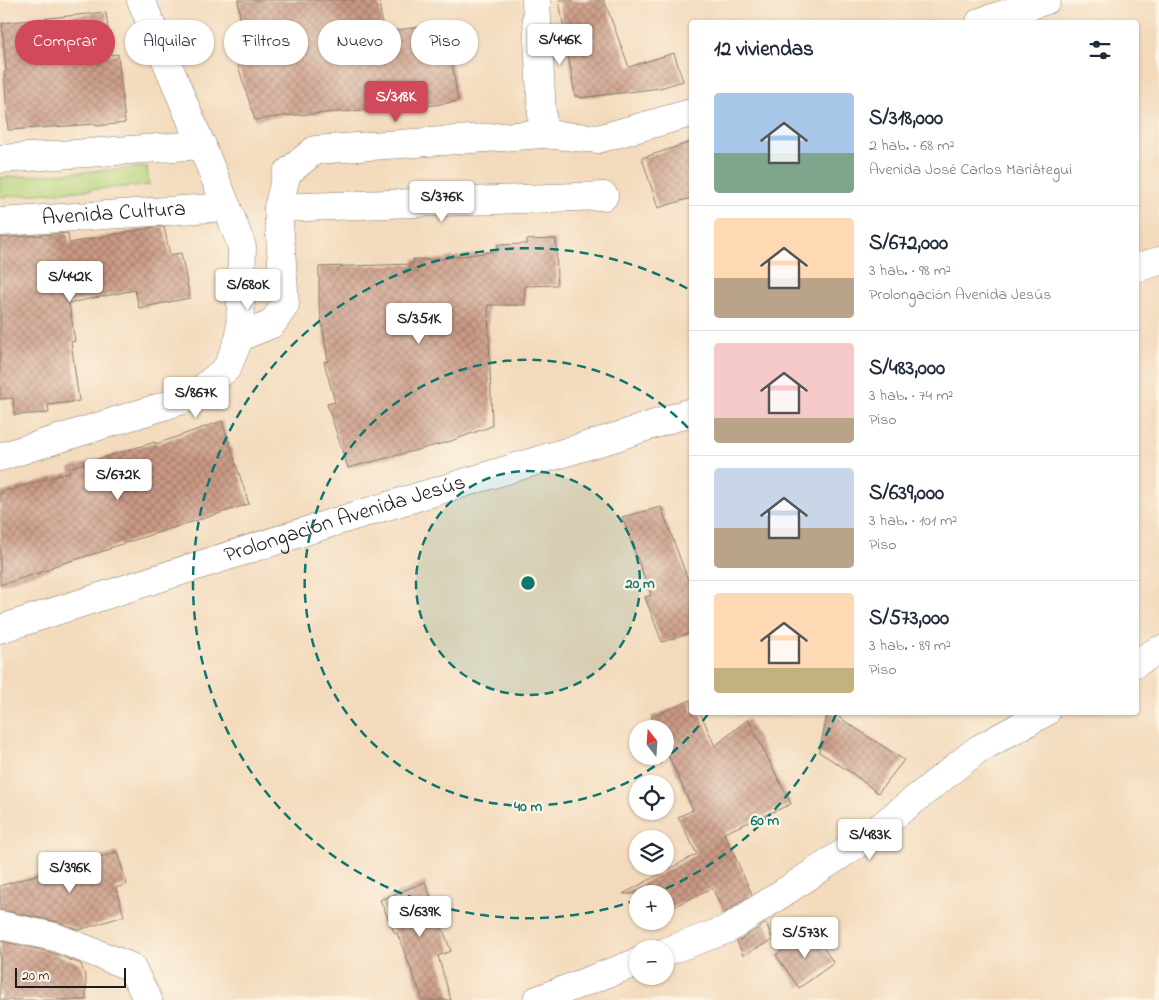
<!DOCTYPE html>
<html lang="es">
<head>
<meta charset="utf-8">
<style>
	body { margin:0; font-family:"Indie Flower",sans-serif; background:#f6f6f7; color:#1f2937; height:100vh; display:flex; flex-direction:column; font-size:19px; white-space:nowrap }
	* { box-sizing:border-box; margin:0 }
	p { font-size:16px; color:#747a83 }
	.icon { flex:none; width:28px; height:28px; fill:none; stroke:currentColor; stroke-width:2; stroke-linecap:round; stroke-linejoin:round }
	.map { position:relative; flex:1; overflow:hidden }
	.drawer { position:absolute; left:689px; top:20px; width:450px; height:695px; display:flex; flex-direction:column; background:#fff; border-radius:5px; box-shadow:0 1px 4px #0004 }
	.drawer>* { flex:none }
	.top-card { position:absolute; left:15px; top:20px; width:475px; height:45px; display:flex; gap:10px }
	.needle { width:32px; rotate:343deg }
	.tools { position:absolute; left:629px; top:720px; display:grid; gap:10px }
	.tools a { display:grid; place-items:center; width:45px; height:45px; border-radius:50%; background:#fff; box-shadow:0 1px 4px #0004; font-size:25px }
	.scale { position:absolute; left:15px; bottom:12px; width:111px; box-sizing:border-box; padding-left:5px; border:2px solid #1c1c1c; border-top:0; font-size:14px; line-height:18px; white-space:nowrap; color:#1c1c1c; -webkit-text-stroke:4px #fcf5e5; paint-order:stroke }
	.price { position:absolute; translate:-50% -42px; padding:0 11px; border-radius:5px; background:#fff; color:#222; font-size:16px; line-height:32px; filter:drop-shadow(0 1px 2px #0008) }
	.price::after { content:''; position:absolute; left:50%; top:30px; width:15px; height:11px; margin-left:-8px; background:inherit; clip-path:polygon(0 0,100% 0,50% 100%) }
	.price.on { background:#d1495b; color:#fff }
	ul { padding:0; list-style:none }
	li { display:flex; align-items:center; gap:15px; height:125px; padding:0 25px }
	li+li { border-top:1px solid #e0e1e3 }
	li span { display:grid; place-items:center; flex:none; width:140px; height:100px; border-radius:5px; color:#555 }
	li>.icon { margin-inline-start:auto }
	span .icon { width:60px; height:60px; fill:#fffc; stroke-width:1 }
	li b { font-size:21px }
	h2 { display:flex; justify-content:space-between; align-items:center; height:60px; padding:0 25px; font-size:21px }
	.chip { padding:0 18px; border-radius:22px; background:#fff; box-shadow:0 1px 4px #0004; font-size:18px; line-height:45px }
	.chip.on { background:#d1495b; color:#fff }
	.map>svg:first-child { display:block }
	.grass { fill:#b6d379; stroke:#69784a }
	.building { fill:url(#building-cross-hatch) }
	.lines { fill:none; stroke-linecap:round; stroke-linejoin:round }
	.minor-casing { stroke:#887b6c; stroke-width:29 }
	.major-casing { stroke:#887b6c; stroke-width:29 }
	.minor { stroke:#fff; stroke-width:28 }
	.major { stroke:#fff; stroke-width:28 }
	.ring { fill:none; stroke:#0f766e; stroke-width:2.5; stroke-dasharray:9 6 }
	.labels { text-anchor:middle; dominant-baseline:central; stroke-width:4.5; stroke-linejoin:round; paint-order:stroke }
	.street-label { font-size:22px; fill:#1c1c1c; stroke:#fcf5e5 }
	.centre { fill:#0f766e; stroke:#fcf5e5; stroke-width:2.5 }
	.ring-label { font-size:15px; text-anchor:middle; font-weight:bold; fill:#0f766e; stroke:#fcf5e5; stroke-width:4.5; stroke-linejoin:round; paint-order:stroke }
</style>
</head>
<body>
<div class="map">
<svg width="1159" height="1000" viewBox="0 0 1159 1000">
	<defs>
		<pattern id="building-cross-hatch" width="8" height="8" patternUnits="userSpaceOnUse" patternTransform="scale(1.25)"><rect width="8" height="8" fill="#cb9a85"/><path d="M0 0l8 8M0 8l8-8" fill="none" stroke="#a47d6c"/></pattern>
	</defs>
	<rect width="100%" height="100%" fill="#fcf5e5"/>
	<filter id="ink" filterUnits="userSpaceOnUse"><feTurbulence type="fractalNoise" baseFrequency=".02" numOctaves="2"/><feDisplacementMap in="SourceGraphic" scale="10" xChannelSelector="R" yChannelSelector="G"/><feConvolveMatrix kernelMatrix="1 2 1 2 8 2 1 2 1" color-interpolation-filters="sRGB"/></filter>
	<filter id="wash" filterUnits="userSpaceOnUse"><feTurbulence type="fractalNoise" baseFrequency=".0096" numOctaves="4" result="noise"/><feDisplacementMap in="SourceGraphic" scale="20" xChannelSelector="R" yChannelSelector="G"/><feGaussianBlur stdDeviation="1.12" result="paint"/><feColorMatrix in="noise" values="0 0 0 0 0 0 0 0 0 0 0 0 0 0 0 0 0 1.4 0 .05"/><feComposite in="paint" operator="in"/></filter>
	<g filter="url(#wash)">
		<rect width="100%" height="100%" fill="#f3dabc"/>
		<polygon class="grass" points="147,167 149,185 0,197 0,178"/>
		<g id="blocks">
			<g class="building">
				<polygon points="238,0 379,0 383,32 446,23 458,101 435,105 283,116 255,120 235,56 244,53"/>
				<polygon points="559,0 604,0 629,67 674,53 683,81 660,88 580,98 580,96 575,96"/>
				<polygon points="106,12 111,55 118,54 125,123 96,126 96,124 8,130 4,72 6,72 2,23"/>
				<polygon points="691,142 691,198 658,208 642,158"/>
				<polygon points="154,227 164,227 170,255 181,253 190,298 139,308 135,290 69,303 75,341 71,342 79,401 48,405 49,413 14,415 13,398 0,399 0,238 68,233 69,243"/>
				<polygon points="556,239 557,285 525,286 525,305 488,305 492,426 448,442 348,468 327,404 335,402 324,362 328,361 319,305 319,267 413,264 413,259 433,260 497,251 497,245 527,244 527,240"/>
				<polygon points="222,421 249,504 109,548 110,549 51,567 51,569 0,585 0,493 70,472 69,468 155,442 156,444"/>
				<polygon points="661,507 691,588 691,633 662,642 645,597 651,595 622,517"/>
				<polygon points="691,700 691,712 700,712 715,746 748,719 791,804 724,833 752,894 724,913 712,888 665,911 665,894 623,894 697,854 678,817 693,810 665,748 665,729 657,729 651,717"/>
				<polygon points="828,712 831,712 904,760 878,793 852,773 819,752"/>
				<polygon points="117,852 127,884 116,888 124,916 79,930 58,922 0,910 0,886 45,872 46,874"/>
				<polygon points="425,882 451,951 438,956 451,1000 423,1000 397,933 395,934 380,900"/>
				<polygon points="766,923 773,940 743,955 737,942"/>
				<polygon points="811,930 834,963 799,988 776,955"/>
				<polygon points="0,941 50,952 81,964 86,979 86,1000 0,1000"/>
			</g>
		</g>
	</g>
	<g filter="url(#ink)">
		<use href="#blocks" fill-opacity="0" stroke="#887b6c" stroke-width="1"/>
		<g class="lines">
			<g class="minor-casing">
				<g id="minor">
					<polyline points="536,0 543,134"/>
					<polyline points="980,22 1047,0"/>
					<polyline points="0,159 202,145"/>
					<polyline points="278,208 604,196"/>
					<path id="s1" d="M0,222L227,207"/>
					<polyline points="240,337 272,324 285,305 278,208 287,173 315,150 543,134 598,139 691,113"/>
					<polyline points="0,457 193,397 227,368 240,337 242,247 227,207 141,0"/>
					<polyline points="1136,663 1159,650"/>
					<polyline points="0,925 55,937 131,967 148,1000"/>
					<polyline points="665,952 728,929 865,839 977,750 1046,712"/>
					<polyline points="537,1000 638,962"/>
				</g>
			</g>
			<g class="major-casing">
				<g id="major">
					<polyline points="1136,268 1159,261"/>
					<path id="s2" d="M0,629L331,523L619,436L691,412"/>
				</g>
			</g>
			<use href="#minor" class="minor"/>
			<use href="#major" class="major"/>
		</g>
	</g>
	<circle cx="528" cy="583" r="112" fill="#0f766e" fill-opacity=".12"/>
	<g class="ring">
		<circle cx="528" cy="583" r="112"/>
		<path d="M708 714A223 223 0 1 1 691 431"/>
		<path d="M836 714A335 335 0 0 1 653 894M637 900A335 335 0 1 1 690 290"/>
	</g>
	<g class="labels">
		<g class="street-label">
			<text stroke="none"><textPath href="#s1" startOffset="114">Avenida Cultura</textPath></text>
			<text stroke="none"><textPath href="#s2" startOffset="362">Prolongación Avenida Jesús</textPath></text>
		</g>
	</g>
	<circle cx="528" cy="583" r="8" class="centre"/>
	<g class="ring-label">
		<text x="640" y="588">20 m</text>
		<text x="528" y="811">40 m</text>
		<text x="765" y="825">60 m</text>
	</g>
</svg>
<div class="tools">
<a><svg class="needle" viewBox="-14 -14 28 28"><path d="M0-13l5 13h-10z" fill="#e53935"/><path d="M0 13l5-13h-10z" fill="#747a83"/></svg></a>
<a><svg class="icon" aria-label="locate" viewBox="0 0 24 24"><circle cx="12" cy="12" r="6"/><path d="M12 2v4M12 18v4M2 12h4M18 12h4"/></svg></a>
<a><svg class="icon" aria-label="layers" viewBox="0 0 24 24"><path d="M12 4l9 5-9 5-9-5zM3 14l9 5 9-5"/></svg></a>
<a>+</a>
<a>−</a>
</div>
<div class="scale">20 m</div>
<b class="price" style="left:560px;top:66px">S/446K</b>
<b class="price on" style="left:396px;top:123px">S/318K</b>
<b class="price" style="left:442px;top:223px">S/376K</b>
<b class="price" style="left:70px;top:303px">S/442K</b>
<b class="price" style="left:248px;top:311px">S/680K</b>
<b class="price" style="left:419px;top:345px">S/351K</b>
<b class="price" style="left:196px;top:419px">S/867K</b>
<b class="price" style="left:118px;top:501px">S/672K</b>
<b class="price" style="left:870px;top:861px">S/483K</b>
<b class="price" style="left:70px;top:894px">S/396K</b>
<b class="price" style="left:420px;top:938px">S/639K</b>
<b class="price" style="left:805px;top:959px">S/573K</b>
<div class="top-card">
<a class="chip on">Comprar</a>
<a class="chip">Alquilar</a>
<a class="chip">Filtros</a>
<a class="chip">Nuevo</a>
<a class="chip">Piso</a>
</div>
<section class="drawer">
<h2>12 viviendas<svg class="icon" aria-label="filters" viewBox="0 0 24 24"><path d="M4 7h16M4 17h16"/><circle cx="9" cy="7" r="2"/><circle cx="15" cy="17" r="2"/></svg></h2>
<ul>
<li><span style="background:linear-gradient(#a9c7e8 60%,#7fa58c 0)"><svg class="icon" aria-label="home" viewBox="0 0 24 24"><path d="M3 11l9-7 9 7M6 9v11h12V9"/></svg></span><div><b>S/318,000</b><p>2 hab. · 68 m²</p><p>Avenida José Carlos Mariátegui</p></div></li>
<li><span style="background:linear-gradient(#ffd9b3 60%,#b9a48a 0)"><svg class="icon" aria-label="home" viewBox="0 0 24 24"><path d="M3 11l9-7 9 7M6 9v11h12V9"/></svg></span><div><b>S/672,000</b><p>3 hab. · 98 m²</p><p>Prolongación Avenida Jesús</p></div></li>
<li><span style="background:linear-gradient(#f6c9c9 75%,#b9a48a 0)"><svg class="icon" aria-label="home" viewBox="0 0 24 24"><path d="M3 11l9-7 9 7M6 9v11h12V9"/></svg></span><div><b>S/483,000</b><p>3 hab. · 74 m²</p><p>Piso</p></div></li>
<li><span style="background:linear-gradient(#c9d6e8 60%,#b9a48a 0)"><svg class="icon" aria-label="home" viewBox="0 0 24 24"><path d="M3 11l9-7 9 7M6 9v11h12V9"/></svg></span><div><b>S/639,000</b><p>3 hab. · 101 m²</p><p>Piso</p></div></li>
<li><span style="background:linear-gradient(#ffd9b3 75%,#c2b280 0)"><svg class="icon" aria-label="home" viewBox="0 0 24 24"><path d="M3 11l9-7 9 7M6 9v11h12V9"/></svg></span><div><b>S/573,000</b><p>3 hab. · 89 m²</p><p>Piso</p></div></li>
</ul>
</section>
</div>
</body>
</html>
